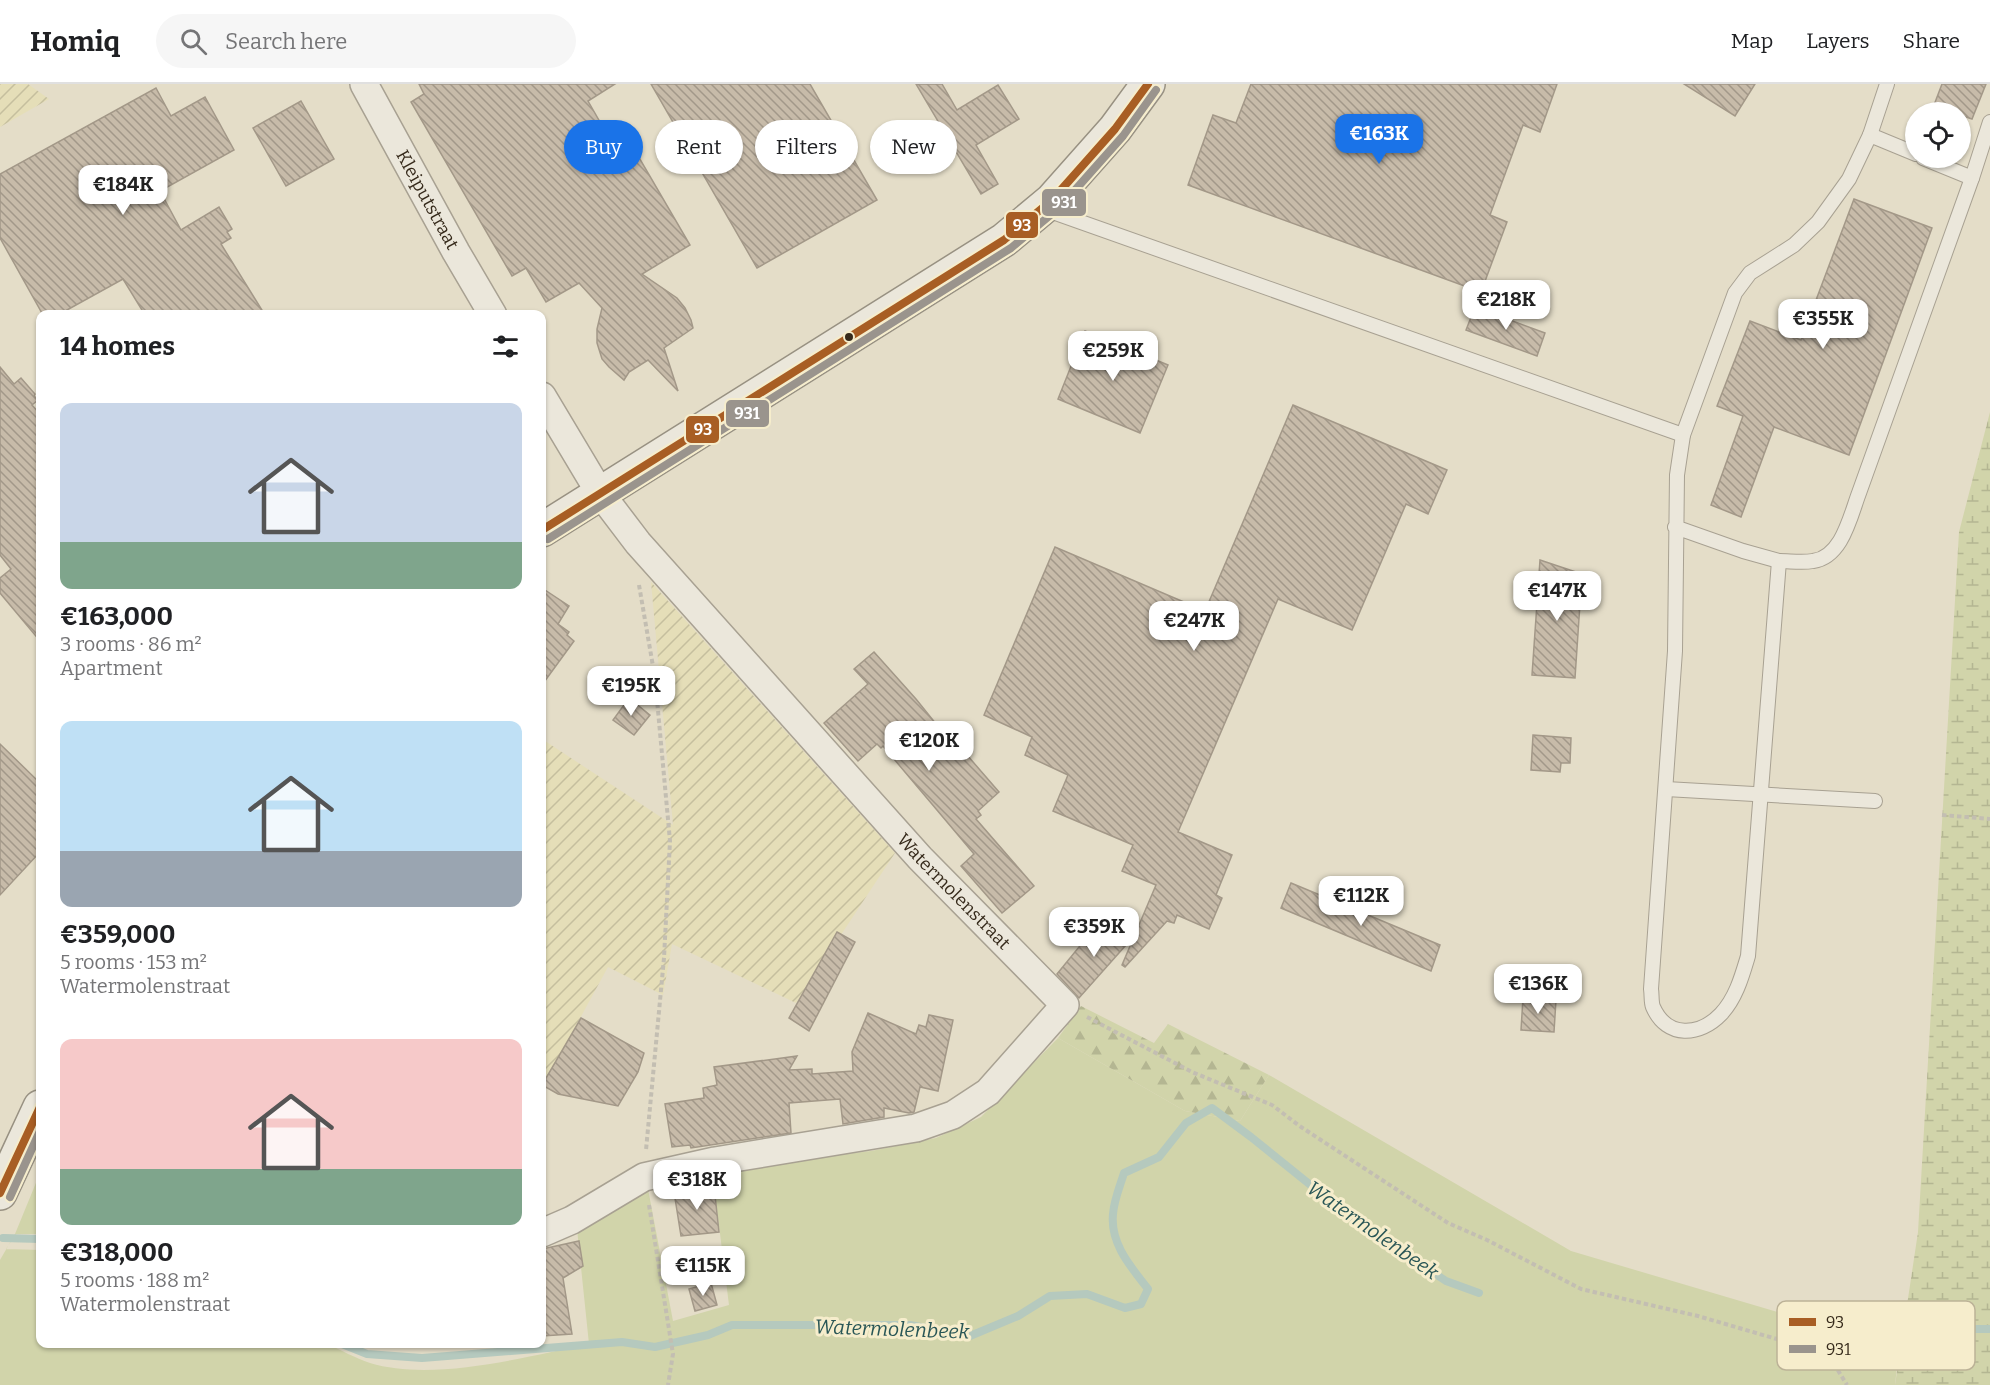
<!DOCTYPE html>
<html lang="en">
<head>
<meta charset="utf-8">
<style>
	body { margin:0; font-family:Bitter,serif; background:#f6f6f6; color:#202124; height:100vh; display:flex; flex-direction:column; font-size:22px; white-space:nowrap }
	* { box-sizing:border-box; margin:0 }
	p { font-size:20px; color:#757577 }
	.icon { flex:none; width:33px; height:33px; fill:none; stroke:currentColor; stroke-width:2; stroke-linecap:round; stroke-linejoin:round }
	.map { position:relative; flex:1; overflow:hidden }
	.drawer { position:absolute; left:36px; top:226px; width:510px; height:1038px; display:flex; flex-direction:column; background:#fff; border-radius:12px; box-shadow:0 2px 4px #0004 }
	.drawer>* { flex:none }
	.top-card { position:absolute; left:564px; top:36px; width:570px; height:54px; display:flex; gap:12px }
	.controls { position:absolute; left:1905px; top:18px; display:grid; gap:12px }
	.controls a { display:grid; place-items:center; width:66px; height:66px; border-radius:50%; background:#fff; box-shadow:0 2px 4px #0004; font-size:30px }
	.price { position:absolute; translate:-50% -51px; padding:0 14px; border-radius:12px; background:#fff; color:#222; font-size:20px; line-height:39px; filter:drop-shadow(0 2px 3px #0008) }
	.price::after { content:''; position:absolute; left:50%; top:36px; width:18px; height:14px; margin-left:-9px; background:inherit; clip-path:polygon(0 0,100% 0,50% 100%) }
	.price.selected { background:#1a73e8; color:#fff }
	ul { padding:0; list-style:none }
	li { display:grid; align-content:center; gap:12px; height:318px; padding:0 24px }
	li span { display:grid; place-items:center; height:186px; border-radius:12px; color:#555 }
	li>.icon { margin-inline-start:auto }
	span .icon { width:108px; height:108px; fill:#fffc; stroke-width:1 }
	li b { font-size:26px }
	h2 { display:flex; justify-content:space-between; align-items:center; height:72px; padding:0 24px; font-size:26px }
	.tag { padding:0 21px; border-radius:27px; background:#fff; box-shadow:0 2px 4px #0004; font-size:21px; line-height:54px }
	.tag.selected { background:#1a73e8; color:#fff }
	header { display:flex; align-items:center; gap:36px; box-sizing:border-box; height:84px; padding:0 30px; background:#fff; border-bottom:2px solid #e0e0e0 }
	header strong { font-size:28px }
	nav { display:flex; gap:33px; margin-inline-start:auto; font-size:21px }
	.search { width:420px; height:54px; background:#f6f6f6; display:flex; align-items:center; gap:15px; box-sizing:border-box; padding:0 21px; border-radius:33px; color:#757577; font-size:22px }
	.map>svg:first-child { display:block }
	.farmland { fill:url(#farmland-furrows) }
	.green { fill:#d1d4aa }
	.forest { fill:url(#forest-firs) }
	.wetland { fill:url(#wetland-marsh) }
	.lines { fill:none; stroke-linecap:round; stroke-linejoin:round }
	.stream { stroke:#b5c9be; stroke-width:8 }
	.building { fill:url(#building-back-hatch); stroke:#a39888; stroke-width:1.5 }
	.service-casing { stroke:#a8a192; stroke-width:16 }
	.minor-casing { stroke:#a8a192; stroke-width:30 }
	.secondary-casing { stroke:#989182; stroke-width:36 }
	.path { stroke:#c3beb2; stroke-width:4; stroke-dasharray:4.5 3; stroke-linecap:butt }
	.service { stroke:#ebe7db; stroke-width:14 }
	.minor { stroke:#ebe7db; stroke-width:27 }
	.secondary { stroke:#ebe7db; stroke-width:33 }
	.bus-1-casing { stroke:#f6edcc; stroke-width:12 }
	.bus-2-casing { stroke:#f6edcc; stroke-width:12 }
	.bus-1 { stroke:#a85e24; stroke-width:8 }
	.bus-2 { stroke:#9a948d; stroke-width:8 }
	.bus-dot { fill:#362a1b; stroke:#f6edcc; stroke-width:2 }
	.labels { text-anchor:middle; dominant-baseline:central; stroke-width:6; stroke-linejoin:round; paint-order:stroke }
	.street-label { font-size:18px; fill:#362a1b; stroke:#f6edcc }
	.water-label { font-size:20px; font-style:italic; fill:#295656; stroke:#f6edcc }
	.key { fill:#f6edcc; stroke:#bcb297; stroke-width:1.5 }
	.key-label { font-size:16px; fill:#362a1b }
	.line-badge { stroke:#f6edcc; stroke-width:2 }
	.badge-label { font-size:16px; text-anchor:middle; font-weight:bold; fill:#fff }
</style>
</head>
<body>
<header>
<strong>Homiq</strong>
<div class="search"><svg class="icon" aria-label="search" viewBox="0 0 24 24"><circle cx="10" cy="10" r="6"/><path d="M15 15l6 6"/></svg>Search here</div>
<nav><a>Map</a><a>Layers</a><a>Share</a></nav>
</header>
<div class="map">
<svg width="1990" height="1301" viewBox="0 0 1990 1301">
	<defs>
		<pattern id="farmland-furrows" width="10" height="10" patternUnits="userSpaceOnUse" patternTransform="scale(1.5)"><rect width="10" height="10" fill="#e5deb8"/><path d="M-1 1l2-2M0 10L10 0M9 11l2-2" fill="none" stroke="#c5bf9e"/></pattern>
		<pattern id="forest-firs" width="22" height="20" patternUnits="userSpaceOnUse" patternTransform="scale(1.5)"><rect width="22" height="20" fill="#d1d4aa"/><path d="M5 1l3.5 6h-7zM16 11l3.5 6h-7z" fill="#b4b692"/></pattern>
		<pattern id="wetland-marsh" width="20" height="14" patternUnits="userSpaceOnUse" patternTransform="scale(1.5)"><rect width="20" height="14" fill="#d1d4aa"/><path d="M1 5h8M5 5V1M11 12h8M15 12V8" fill="none" stroke="#b4b692"/></pattern>
		<pattern id="building-back-hatch" width="6" height="6" patternUnits="userSpaceOnUse" patternTransform="scale(1.5)"><rect width="6" height="6" fill="#c7bba9"/><path d="M-1 5l2 2M0 0l6 6M5-1l2 2" fill="none" stroke="#a29889"/></pattern>
	</defs>
	<rect width="100%" height="100%" fill="#e4ddc8"/>
	<g class="farmland">
		<polygon points="0,0 28,0 49,15 0,43"/>
		<polygon points="651,498 895,769 796,919 672,860 663,911 608,883 542,1004 542,655 673,741"/>
	</g>
	<path class="green" d="M1058,954L1185,1027L1240,1037L1269,991L1571,1167L1899,1264L1895,1301H0V1176L15,1150L40,1089V1150H16L6,1165L40,1166V1260H327C341,1266 355,1274 370,1279C433,1298 525,1273 589,1260L577,1145L630,1117L648,1105L673,1237L729,1221L712,1086L871,1067L936,1054L981,1033Z"/>
	<polygon class="forest" points="1081,922 1154,959 1168,940 1269,991 1240,1037 1185,1027 1058,954"/>
	<polygon class="wetland" points="1990,328 1990,1301 1895,1301 1918,1148 1959,448"/>
	<g class="lines">
		<g class="stream">
			<polyline points="3,1154 40,1155"/>
			<polyline points="1935,1245 1990,1245"/>
			<path d="M342,1260L367,1270L422,1274L622,1258L655,1263L708,1251L732,1241H910L970,1252L1018,1232L1050,1212L1087,1210L1125,1224L1141,1220L1148,1205C1131,1183 1110,1160 1113,1130C1114,1116 1120,1102 1124,1089L1159,1073L1186,1039L1212,1024L1251,1053L1359,1140L1446,1197L1479,1209"/>
		</g>
	</g>
	<g class="building">
		<polygon points="419,0 615,0 588,17 623,78 637,70 690,161 642,190 677,214 685,224 691,236 693,244 664,264 678,307 648,276 629,288 624,296 609,283 602,275 597,259 597,245 602,224 579,199 546,218 526,184 512,192 411,18 424,10"/>
		<polygon points="651,0 810,0 877,116 757,184"/>
		<polygon points="916,0 942,0 957,26 998,1 1019,35 976,61 998,100 981,110"/>
		<polygon points="1251,0 1557,0 1540,48 1523,41 1490,131 1507,138 1481,208 1188,101 1213,31 1236,39"/>
		<polygon points="1684,0 1755,0 1735,32"/>
		<polygon points="1942,0 1986,0 1972,35 1960,31 1960,28 1954,28 1934,21"/>
		<polygon points="156,4 171,32 205,13 234,66 160,107 181,146 219,123 232,145 227,148 231,154 221,160 265,231 145,231 123,195 58,231 43,231 0,154 0,90"/>
		<polygon points="301,17 334,75 286,102 253,44"/>
		<polygon points="1854,115 1932,144 1849,371 1774,343 1741,433 1711,421 1743,332 1717,322 1750,237 1801,256"/>
		<polygon points="1475,223 1545,249 1537,272 1466,246"/>
		<polygon points="1085,247 1168,281 1140,349 1058,315"/>
		<polygon points="0,283 14,300 21,294 35,310 34,312 38,316 32,321 40,330 40,557 0,509 0,494 11,485 0,471"/>
		<polygon points="1293,321 1447,386 1428,430 1406,420 1352,546 1278,515 1178,748 1232,771 1216,811 1222,814 1209,845 1177,831 1174,839 1167,837 1125,883 1122,881 1156,801 1122,787 1133,761 1053,727 1068,691 1025,671 1032,653 984,631 1055,463 1205,527"/>
		<polygon points="1540,476 1582,490 1575,594 1532,591"/>
		<polygon points="542,504 569,522 558,540 569,548 567,551 574,557 542,601"/>
		<polygon points="874,568 916,615 965,676 967,671 999,708 978,727 981,731 976,735 1034,802 1002,829 961,782 974,770 883,662 881,664 877,660 858,677 824,639 868,600 854,585"/>
		<polygon points="629,614 650,631 634,651 613,636"/>
		<polygon points="1533,651 1571,654 1570,679 1561,679 1560,688 1531,686"/>
		<polygon points="0,660 40,699 40,768 0,811"/>
		<polygon points="1291,799 1440,861 1431,887 1281,824"/>
		<polygon points="1113,835 1134,852 1079,914 1057,890 1083,858 1087,862"/>
		<polygon points="837,848 855,858 809,947 789,934"/>
		<polygon points="1523,914 1556,916 1554,948 1521,946"/>
		<polygon points="868,929 916,950 919,941 926,943 929,931 953,936 938,1007 920,1003 914,1028 909,1029 884,1024 884,1033 843,1040 840,1015 789,1019 791,1049 691,1064 690,1061 672,1063 665,1020 704,1014 703,1004 717,1001 714,983 797,972 789,986 812,985 812,990 853,987 852,968"/>
		<polygon points="581,934 644,969 638,988 618,1022 558,1010 542,1001"/>
		<polygon points="714,1102 719,1148 681,1152 674,1108"/>
		<polygon points="579,1157 583,1182 563,1194 572,1250 542,1252 542,1165"/>
		<polygon points="711,1199 717,1221 695,1227 689,1205"/>
	</g>
	<g class="lines">
		<g class="service-casing">
			<g id="service">
				<polyline points="1870,51 1887,0"/>
				<polyline points="1972,94 1990,38"/>
				<polyline points="1044,125 1683,351"/>
				<path d="M1675,443L1743,467L1779,477L1748,872C1742,892 1736,914 1721,930C1700,952 1667,955 1653,923C1651,918 1652,911 1651,905L1675,567L1677,391L1683,351L1735,209L1750,189L1794,161L1818,138L1849,95L1870,51L1916,70"/>
				<path d="M1779,477C1790,477 1802,479 1813,477C1842,473 1850,433 1859,409L1972,94L1923,74"/>
				<polyline points="1666,705 1875,717"/>
			</g>
		</g>
		<g class="minor-casing">
			<g id="minor">
				<path id="s1" d="M364,0L456,168L493,231"/>
				<path id="s2" d="M542,312L600,409L638,459L920,774L1065,921L988,1008L953,1031L916,1044L715,1077L644,1093L572,1136L542,1149"/>
			</g>
		</g>
		<g class="secondary-casing">
			<g id="secondary">
				<polyline points="542,446 1004,156 1052,116 1115,45 1148,0"/>
				<polyline points="0,1109 40,1023"/>
			</g>
		</g>
		<g class="path">
			<polyline points="639,501 655,594 670,757 664,874 646,1066"/>
			<polyline points="1942,731 1990,735"/>
			<polyline points="1087,933 1192,988 1272,1021 1301,1043 1448,1139 1487,1156 1581,1205 1698,1232 1828,1270 1847,1301"/>
			<polyline points="649,1121 673,1270 668,1301"/>
		</g>
		<use href="#service" class="service"/>
		<use href="#minor" class="minor"/>
		<use href="#secondary" class="secondary"/>
		<g class="bus-1-casing">
			<g id="bus-1">
				<polyline points="542,446 1004,156 1052,116 1115,45 1148,0"/>
				<polyline points="0,1109 40,1023"/>
			</g>
		</g>
		<g class="bus-2-casing">
			<g id="bus-2">
				<polyline points="548,455 1011,164 1060,123 1123,52 1156,6"/>
				<polyline points="10,1113 40,1047"/>
			</g>
		</g>
		<use href="#bus-1" class="bus-1"/>
		<use href="#bus-2" class="bus-2"/>
	</g>
	<circle class="bus-dot" cx="849" cy="253" r="5"/>
	<g class="labels">
		<g class="street-label">
			<text stroke="none"><textPath href="#s1" startOffset="132">Kleiputstraat</textPath></text>
			<text stroke="none"><textPath href="#s2" startOffset="646">Watermolenstraat</textPath></text>
		</g>
		<g class="water-label">
			<text transform="translate(1373 1146) rotate(35)">Watermolenbeek</text>
			<text transform="translate(892 1245) rotate(2)">Watermolenbeek</text>
		</g>
	</g>
	<rect x="1777" y="1217" width="198" height="69" rx="9" class="key"/>
	<rect x="1789" y="1234" width="27" height="8" fill="#a85e24"/>
	<rect x="1789" y="1261" width="27" height="8" fill="#9a948d"/>
	<g class="key-label">
		<text x="1826" y="1244">93</text>
		<text x="1826" y="1271">931</text>
	</g>
	<g class="line-badge">
		<rect x="1041" y="104" width="46" height="29" rx="6" fill="#9a948d"/>
		<rect x="1005" y="127" width="34" height="28" rx="6" fill="#a85e24"/>
		<rect x="725" y="315" width="45" height="29" rx="6" fill="#9a948d"/>
		<rect x="685" y="331" width="35" height="29" rx="6" fill="#a85e24"/>
	</g>
	<g class="badge-label">
		<text x="1064" y="124">931</text>
		<text x="1022" y="147">93</text>
		<text x="747" y="335">931</text>
		<text x="703" y="351">93</text>
	</g>
</svg>
<div class="controls">
<a><svg class="icon" aria-label="locate" viewBox="0 0 24 24"><circle cx="12" cy="12" r="6"/><path d="M12 2v4M12 18v4M2 12h4M18 12h4"/></svg></a>
</div>
<b class="price selected" style="left:1379px;top:81px">€163K</b>
<b class="price" style="left:123px;top:132px">€184K</b>
<b class="price" style="left:1506px;top:247px">€218K</b>
<b class="price" style="left:1823px;top:266px">€355K</b>
<b class="price" style="left:1113px;top:298px">€259K</b>
<b class="price" style="left:1557px;top:538px">€147K</b>
<b class="price" style="left:1194px;top:568px">€247K</b>
<b class="price" style="left:631px;top:633px">€195K</b>
<b class="price" style="left:929px;top:688px">€120K</b>
<b class="price" style="left:1361px;top:843px">€112K</b>
<b class="price" style="left:1094px;top:874px">€359K</b>
<b class="price" style="left:1538px;top:931px">€136K</b>
<b class="price" style="left:697px;top:1127px">€318K</b>
<b class="price" style="left:703px;top:1213px">€115K</b>
<div class="top-card">
<a class="tag selected">Buy</a>
<a class="tag">Rent</a>
<a class="tag">Filters</a>
<a class="tag">New</a>
</div>
<section class="drawer">
<h2>14 homes<svg class="icon" aria-label="filters" viewBox="0 0 24 24"><path d="M4 7h16M4 17h16"/><circle cx="9" cy="7" r="2"/><circle cx="15" cy="17" r="2"/></svg></h2>
<ul>
<li><span style="background:linear-gradient(#c9d6e8 75%,#7fa58c 0)"><svg class="icon" aria-label="home" viewBox="0 0 24 24"><path d="M3 11l9-7 9 7M6 9v11h12V9"/></svg></span><div><b>€163,000</b><p>3 rooms · 86 m²</p><p>Apartment</p></div></li>
<li><span style="background:linear-gradient(#bfe0f5 70%,#9aa5b1 0)"><svg class="icon" aria-label="home" viewBox="0 0 24 24"><path d="M3 11l9-7 9 7M6 9v11h12V9"/></svg></span><div><b>€359,000</b><p>5 rooms · 153 m²</p><p>Watermolenstraat</p></div></li>
<li><span style="background:linear-gradient(#f6c9c9 70%,#7fa58c 0)"><svg class="icon" aria-label="home" viewBox="0 0 24 24"><path d="M3 11l9-7 9 7M6 9v11h12V9"/></svg></span><div><b>€318,000</b><p>5 rooms · 188 m²</p><p>Watermolenstraat</p></div></li>
</ul>
</section>
</div>
</body>
</html>
